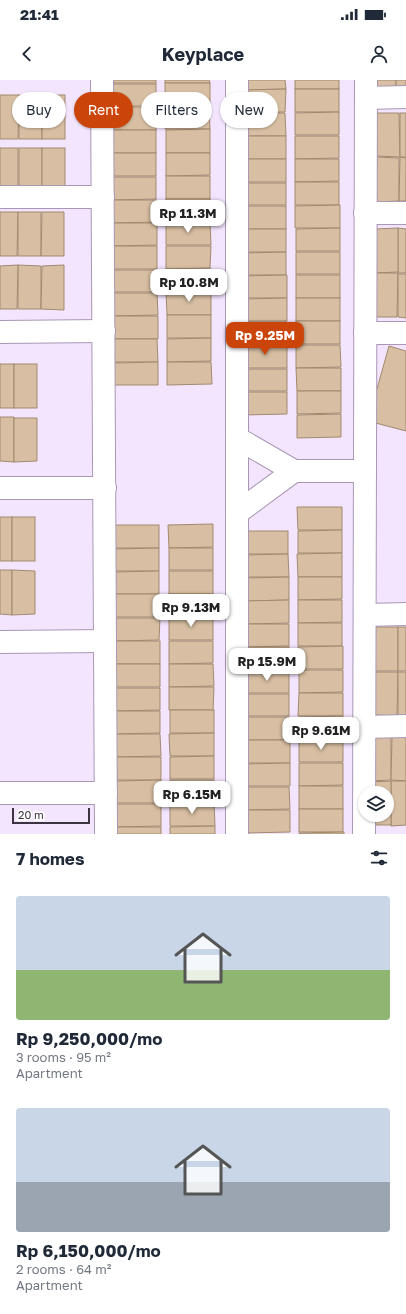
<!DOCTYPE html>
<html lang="en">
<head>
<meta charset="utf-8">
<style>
	body { margin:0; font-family:"Golos Text",sans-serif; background:#f6f6f7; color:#1f2937; height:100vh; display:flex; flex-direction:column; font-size:15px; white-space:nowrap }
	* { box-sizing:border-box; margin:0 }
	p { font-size:13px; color:#747a83 }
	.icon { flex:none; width:22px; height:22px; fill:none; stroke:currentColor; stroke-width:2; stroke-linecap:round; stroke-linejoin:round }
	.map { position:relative; height:754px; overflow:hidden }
	.details { display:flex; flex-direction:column; background:#fff; flex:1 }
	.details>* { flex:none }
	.hud { position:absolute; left:12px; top:12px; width:382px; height:36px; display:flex; gap:8px }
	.fabs { position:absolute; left:358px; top:706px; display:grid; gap:8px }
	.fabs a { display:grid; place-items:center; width:36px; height:36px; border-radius:50%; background:#fff; box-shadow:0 1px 3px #0004; font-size:20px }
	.scale { position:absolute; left:12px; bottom:10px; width:78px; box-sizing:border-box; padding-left:4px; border:2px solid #3b3440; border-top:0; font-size:11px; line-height:14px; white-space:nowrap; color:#3b3440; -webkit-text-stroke:3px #fff; paint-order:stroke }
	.price { position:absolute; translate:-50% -34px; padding:0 9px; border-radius:8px; background:#fff; color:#222; font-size:13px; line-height:26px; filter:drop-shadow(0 1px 2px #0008) }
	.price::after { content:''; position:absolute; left:50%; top:24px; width:12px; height:9px; margin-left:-6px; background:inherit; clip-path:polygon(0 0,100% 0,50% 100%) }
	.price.on { background:#cb450b; color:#fff }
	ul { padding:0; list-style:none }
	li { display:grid; align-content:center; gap:8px; height:212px; padding:0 16px }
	li span { display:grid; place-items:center; height:124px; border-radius:4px; color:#555 }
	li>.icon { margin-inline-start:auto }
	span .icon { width:72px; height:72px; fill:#fffc; stroke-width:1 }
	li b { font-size:17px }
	h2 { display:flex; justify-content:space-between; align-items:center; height:48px; padding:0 16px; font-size:17px }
	.tag { padding:0 14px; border-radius:18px; background:#fff; box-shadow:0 1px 3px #0004; font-size:14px; line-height:36px }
	.tag.on { background:#cb450b; color:#fff }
	.status { display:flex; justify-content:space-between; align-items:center; height:28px; padding:0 20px; background:#fff; direction:ltr }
	.status svg { height:11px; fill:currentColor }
	header { display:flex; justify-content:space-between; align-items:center; height:52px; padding:0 16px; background:#fff; font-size:18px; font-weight:700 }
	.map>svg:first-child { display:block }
	.building { fill:#d8bfa3; stroke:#a1896f }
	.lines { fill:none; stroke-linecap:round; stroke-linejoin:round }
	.minor-casing { stroke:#a997b5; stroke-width:24 }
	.minor { stroke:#fff; stroke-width:22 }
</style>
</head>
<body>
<div class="status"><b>21:41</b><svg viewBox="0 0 49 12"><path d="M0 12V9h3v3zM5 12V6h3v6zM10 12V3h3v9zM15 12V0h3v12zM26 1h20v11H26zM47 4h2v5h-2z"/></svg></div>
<header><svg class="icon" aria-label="back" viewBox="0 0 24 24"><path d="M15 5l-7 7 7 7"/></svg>Keyplace<svg class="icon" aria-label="person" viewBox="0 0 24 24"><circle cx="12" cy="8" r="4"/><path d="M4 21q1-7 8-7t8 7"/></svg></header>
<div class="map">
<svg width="406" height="754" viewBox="0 0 406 754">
	<rect width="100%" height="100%" fill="#f4e5ff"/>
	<g class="building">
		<rect x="112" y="0" width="44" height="3"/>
		<polygon points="165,0 209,0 210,3 165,3"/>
		<polygon points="241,0 285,0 286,9 241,10"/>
		<rect x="295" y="0" width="44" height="9"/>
		<rect x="373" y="0" width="23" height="9"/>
		<rect x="396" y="0" width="10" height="9"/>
		<rect x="165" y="3" width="45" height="23"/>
		<rect x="112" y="4" width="44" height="22"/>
		<polygon points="286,9 285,32 241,33 241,10"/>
		<rect x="295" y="9" width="44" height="23"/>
		<polygon points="0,15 19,15 18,59 0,59"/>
		<rect x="19" y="15" width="23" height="44"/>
		<rect x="42" y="15" width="23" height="44"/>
		<rect x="112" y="27" width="44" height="23"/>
		<polygon points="165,27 209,27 210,49 165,49"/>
		<polygon points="339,32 339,55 295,55 295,33"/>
		<polygon points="241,33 285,33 286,56 241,56"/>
		<polygon points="376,33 399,33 400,77 377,76"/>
		<rect x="400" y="33" width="6" height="44"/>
		<polygon points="210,49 210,73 166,73 166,50"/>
		<rect x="112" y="50" width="44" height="23"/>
		<polygon points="241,56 286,56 286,79 242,79"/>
		<polygon points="295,56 339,56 339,78 295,79"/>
		<rect x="0" y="68" width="18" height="44"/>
		<rect x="19" y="68" width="23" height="44"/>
		<rect x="42" y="68" width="23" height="44"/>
		<rect x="112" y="73" width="44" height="23"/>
		<polygon points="166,73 210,73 210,95 166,96"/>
		<polygon points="377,77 399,78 399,121 376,122"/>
		<polygon points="400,77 406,78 406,121 399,121"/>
		<rect x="242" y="79" width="44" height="23"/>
		<polygon points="295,79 339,79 339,101 295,102"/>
		<rect x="166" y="96" width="44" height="23"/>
		<polygon points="112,97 156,97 156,119 112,120"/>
		<rect x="295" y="102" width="44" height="23"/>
		<rect x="242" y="103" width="44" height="22"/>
		<rect x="166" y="119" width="44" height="23"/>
		<polygon points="112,120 157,120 157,142 112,143"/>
		<polygon points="340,125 340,148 295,148 295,126"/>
		<rect x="242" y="126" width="44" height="23"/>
		<polygon points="0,132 18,132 17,176 0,176"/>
		<rect x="18" y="132" width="23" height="44"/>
		<polygon points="42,132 64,132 64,176 41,176"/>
		<polygon points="166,142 210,142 211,165 166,165"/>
		<polygon points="112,143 157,143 157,165 113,166"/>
		<polygon points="340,148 340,171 296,171 296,149"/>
		<polygon points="398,148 406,149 406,193 398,193"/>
		<polygon points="398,148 398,192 375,193 375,149"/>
		<rect x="242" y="149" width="44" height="23"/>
		<rect x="113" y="166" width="44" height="23"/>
		<polygon points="166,166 211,166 210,188 166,189"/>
		<polygon points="286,172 286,195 242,195 242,173"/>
		<rect x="296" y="172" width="44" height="22"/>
		<polygon points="18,185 41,186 41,229 18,229"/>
		<polygon points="18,185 17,229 0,229 0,186"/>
		<polygon points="64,185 64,230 41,229 42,186"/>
		<rect x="166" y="189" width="45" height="23"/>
		<rect x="113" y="190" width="44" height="22"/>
		<polygon points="375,193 398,193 397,237 374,237"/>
		<polygon points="398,194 406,194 406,238 398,237"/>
		<polygon points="287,195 287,218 242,218 242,196"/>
		<rect x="296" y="195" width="44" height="23"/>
		<polygon points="166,212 211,212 211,235 167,235"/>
		<polygon points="113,213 157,213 158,235 113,236"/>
		<polygon points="287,218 287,241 243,241 243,219"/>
		<rect x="296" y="218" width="44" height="23"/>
		<rect x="167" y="235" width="44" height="23"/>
		<polygon points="113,236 158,236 158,259 114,259"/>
		<rect x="296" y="241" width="44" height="23"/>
		<polygon points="242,242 287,242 287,264 242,265"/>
		<polygon points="211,258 211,281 167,282 167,259"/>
		<polygon points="113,259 157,259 158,282 113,282"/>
		<rect x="243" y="265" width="44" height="23"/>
		<polygon points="296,265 340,265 341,287 296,288"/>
		<polygon points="389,266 406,271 406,351 368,341"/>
		<polygon points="158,282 158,305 114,305 113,283"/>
		<polygon points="167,282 211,282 212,304 167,305"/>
		<rect x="0" y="284" width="14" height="44"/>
		<rect x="14" y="284" width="23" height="44"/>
		<polygon points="296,288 341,288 341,311 297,311"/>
		<rect x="243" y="289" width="44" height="22"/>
		<polygon points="297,311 341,311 341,333 297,334"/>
		<polygon points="243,312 287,312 287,334 243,335"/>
		<polygon points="341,334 341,357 297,358 297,335"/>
		<polygon points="0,337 14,337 14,382 0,381"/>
		<polygon points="14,338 37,338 37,381 14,382"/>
		<polygon points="297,427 342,427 342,450 298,450"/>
		<rect x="0" y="437" width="12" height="44"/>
		<rect x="12" y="437" width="23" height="44"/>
		<polygon points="213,444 213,467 169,468 168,445"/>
		<rect x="115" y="445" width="44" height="23"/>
		<polygon points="342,450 342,473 298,473 298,451"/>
		<rect x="244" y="451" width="44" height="23"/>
		<polygon points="159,468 159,491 115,491 115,469"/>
		<rect x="169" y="468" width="44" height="22"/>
		<polygon points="342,473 342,497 298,497 297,474"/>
		<polygon points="288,474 289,497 244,497 244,475"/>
		<polygon points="0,490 12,490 12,535 0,534"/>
		<polygon points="12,490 35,491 35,534 12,535"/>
		<polygon points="159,491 159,514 115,514 115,492"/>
		<rect x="169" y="491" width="44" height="23"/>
		<polygon points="289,497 289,520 245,521 244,498"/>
		<polygon points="298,497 342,497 342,519 298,520"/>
		<polygon points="115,514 159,514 160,537 115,537"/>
		<rect x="169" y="514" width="44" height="23"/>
		<polygon points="289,520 289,543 245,544 245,521"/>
		<polygon points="298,520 342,520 342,542 298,543"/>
		<rect x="169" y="537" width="44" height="23"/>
		<polygon points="115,538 160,538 159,560 115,561"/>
		<rect x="298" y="543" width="44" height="23"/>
		<polygon points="244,544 289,544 289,566 245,567"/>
		<rect x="375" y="547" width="23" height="44"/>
		<rect x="398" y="547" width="8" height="44"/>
		<rect x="116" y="561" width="44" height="23"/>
		<polygon points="169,561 213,561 213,583 169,584"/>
		<polygon points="343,566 343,589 298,589 298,567"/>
		<rect x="245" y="567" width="44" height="23"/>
		<polygon points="115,584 160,584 160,607 116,607"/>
		<polygon points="169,584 213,584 214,606 169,607"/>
		<rect x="245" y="590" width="44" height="23"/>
		<polygon points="299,590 343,590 343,612 299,613"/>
		<polygon points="375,592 398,592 397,636 375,635"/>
		<rect x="398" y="592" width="8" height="44"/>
		<polygon points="169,607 214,607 213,630 169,630"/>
		<polygon points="116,608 160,608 160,630 116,631"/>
		<polygon points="299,613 343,613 343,636 298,636"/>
		<rect x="245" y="614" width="44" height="22"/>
		<rect x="170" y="630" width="44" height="23"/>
		<polygon points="116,631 160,631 160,653 116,654"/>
		<polygon points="343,636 343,659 299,659 299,637"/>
		<polygon points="245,637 289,637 290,660 245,660"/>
		<polygon points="214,653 214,676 170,676 169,654"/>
		<polygon points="116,654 160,654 161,676 116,677"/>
		<polygon points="368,656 391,657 391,700 368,701"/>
		<polygon points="392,657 406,657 406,701 391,700"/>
		<polygon points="343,659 343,682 299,682 299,660"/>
		<polygon points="245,660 290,660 290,683 246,683"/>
		<polygon points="214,676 214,699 170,699 170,677"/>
		<polygon points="116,677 161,677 161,700 117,700"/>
		<polygon points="290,683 290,706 245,706 245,684"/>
		<polygon points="299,683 343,683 343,705 299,706"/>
		<polygon points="161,700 161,723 116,723 116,701"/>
		<rect x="170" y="700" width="44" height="23"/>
		<polygon points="391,701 406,701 406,745 391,746"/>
		<polygon points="391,701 391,745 368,745 368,735 387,735 387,713 368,713 368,702"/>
		<rect x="299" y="706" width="44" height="23"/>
		<polygon points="245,707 289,707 290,729 245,730"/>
		<polygon points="170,723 214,723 215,746 170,746"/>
		<polygon points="116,724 161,724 161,746 117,747"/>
		<rect x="299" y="729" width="44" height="23"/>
		<polygon points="246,730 290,730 290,752 246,753"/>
		<polygon points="215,746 215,754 170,754 170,747"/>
		<rect x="117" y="747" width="44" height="7"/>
		<polygon points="344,752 344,754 299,754 299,753"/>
	</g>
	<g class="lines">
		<g class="minor-casing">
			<g id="minor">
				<polyline points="102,0 106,754"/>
				<polyline points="237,0 237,754"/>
				<polyline points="366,18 406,17"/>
				<polyline points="0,117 103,117"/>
				<polyline points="365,133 406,133"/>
				<polyline points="0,252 104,251"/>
				<polyline points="365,253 406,253"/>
				<polyline points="237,358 294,391 365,391"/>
				<polyline points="0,408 105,408"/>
				<polyline points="237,433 294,391"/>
				<polyline points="365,535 406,534"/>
				<polyline points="0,562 105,561"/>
				<polyline points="364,647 406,646"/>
				<polyline points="0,713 106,713"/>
				<polyline points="364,754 366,0"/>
			</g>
		</g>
		<use href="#minor" class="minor"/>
	</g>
</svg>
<div class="fabs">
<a><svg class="icon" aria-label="layers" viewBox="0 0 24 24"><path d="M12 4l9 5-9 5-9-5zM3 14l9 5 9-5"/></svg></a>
</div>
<div class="scale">20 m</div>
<b class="price" style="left:188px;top:154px">Rp 11.3M</b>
<b class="price" style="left:189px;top:223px">Rp 10.8M</b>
<b class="price on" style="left:265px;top:276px">Rp 9.25M</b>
<b class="price" style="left:191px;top:548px">Rp 9.13M</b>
<b class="price" style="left:267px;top:602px">Rp 15.9M</b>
<b class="price" style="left:321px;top:671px">Rp 9.61M</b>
<b class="price" style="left:192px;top:735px">Rp 6.15M</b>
<div class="hud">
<a class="tag">Buy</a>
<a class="tag on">Rent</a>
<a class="tag">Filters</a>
<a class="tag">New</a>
</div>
</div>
<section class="details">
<h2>7 homes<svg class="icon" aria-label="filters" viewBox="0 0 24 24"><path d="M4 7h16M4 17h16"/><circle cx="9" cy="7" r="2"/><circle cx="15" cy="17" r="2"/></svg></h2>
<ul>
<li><span style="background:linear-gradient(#c9d6e8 60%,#8fb573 0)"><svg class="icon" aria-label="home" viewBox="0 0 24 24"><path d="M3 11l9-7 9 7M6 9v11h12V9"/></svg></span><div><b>Rp 9,250,000/mo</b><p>3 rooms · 95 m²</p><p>Apartment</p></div></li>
<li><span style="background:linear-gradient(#c9d6e8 60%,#9aa5b1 0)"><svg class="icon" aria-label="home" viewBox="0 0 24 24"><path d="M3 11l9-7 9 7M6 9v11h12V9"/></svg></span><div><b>Rp 6,150,000/mo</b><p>2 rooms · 64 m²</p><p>Apartment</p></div></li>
</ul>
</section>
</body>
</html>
